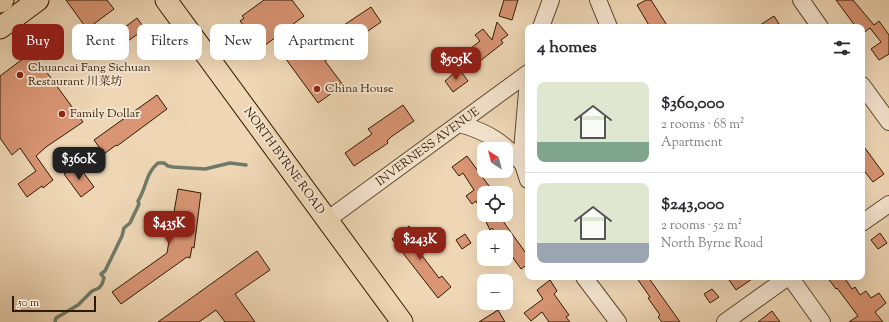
<!DOCTYPE html>
<html lang="en">
<head>
<meta charset="utf-8">
<style>
	body { margin:0; font-family:"Sorts Mill Goudy","Noto Serif SC",serif; background:#f7f7f7; color:#2b2b33; height:100vh; display:flex; flex-direction:column; font-size:15px; white-space:nowrap }
	* { box-sizing:border-box; margin:0 }
	p { font-size:13px; color:#7c7c81 }
	.icon { flex:none; width:22px; height:22px; fill:none; stroke:currentColor; stroke-width:2; stroke-linecap:round; stroke-linejoin:round }
	.map { position:relative; flex:1; overflow:hidden }
	.drawer { position:absolute; left:525px; top:24px; width:340px; height:256px; display:flex; flex-direction:column; background:#fff; border-radius:8px; box-shadow:0 4px 16px #0002 }
	.drawer>* { flex:none }
	.top-card { position:absolute; left:12px; top:24px; width:380px; height:36px; display:flex; gap:8px }
	.needle { width:26px; rotate:324deg }
	.fabs { position:absolute; left:477px; top:142px; display:grid; gap:8px }
	.fabs a { display:grid; place-items:center; width:36px; height:36px; border-radius:8px; background:#fff; box-shadow:0 4px 16px #0002; font-size:20px }
	.scale { position:absolute; left:12px; bottom:10px; width:84px; box-sizing:border-box; padding-left:4px; border:2px solid #2e1c02; border-top:0; font-size:11px; line-height:14px; white-space:nowrap; color:#2e1c02; -webkit-text-stroke:3px #f5e5d0; paint-order:stroke }
	.price { position:absolute; translate:-50% -34px; padding:0 9px; border-radius:8px; background:#8f2418; color:#fff; font-size:13px; line-height:26px; filter:drop-shadow(0 1px 2px #0008) }
	.price::after { content:''; position:absolute; left:50%; top:24px; width:12px; height:9px; margin-left:-6px; background:inherit; clip-path:polygon(0 0,100% 0,50% 100%) }
	.price.selected { background:#222; color:#fff }
	ul { padding:0; list-style:none }
	li { display:flex; align-items:center; gap:12px; height:100px; padding:0 12px }
	li+li { border-top:1px solid #e1e1e2 }
	li span { display:grid; place-items:center; flex:none; width:112px; height:80px; border-radius:8px; color:#555 }
	li>.icon { margin-inline-start:auto }
	span .icon { width:48px; height:48px; fill:#fffc; stroke-width:1 }
	li b { font-size:17px }
	h2 { display:flex; justify-content:space-between; align-items:center; height:48px; padding:0 12px; font-size:17px }
	.tag { padding:0 14px; border-radius:8px; background:#fff; box-shadow:0 4px 16px #0002; font-size:14px; line-height:36px }
	.tag.selected { background:#8f2418; color:#fff }
	.map>svg:first-child { display:block }
	.lines { fill:none; stroke-linecap:round; stroke-linejoin:round }
	.stream { stroke:#6f7b69; stroke-width:3.5 }
	.building { fill:#d99574; stroke:#2e1c02 }
	.minor-casing { stroke:#5e4b2f; stroke-width:18 }
	.major-casing { stroke:#2e1c02; stroke-width:23 }
	.minor { stroke:#f5e5d0; stroke-width:16 }
	.major { stroke:#efd7b6; stroke-width:21 }
	.poi-dot { fill:#8f2418; stroke:#f5e5d0; stroke-width:1.5 }
	.labels { text-anchor:middle; dominant-baseline:central; stroke-width:4; stroke-linejoin:round; paint-order:stroke }
	.poi-label { font-size:12px; fill:#2e1c02; stroke:#f5e5d0; text-anchor:start }
	.street-label { font-size:12px; fill:#2e1c02; stroke:#f5e5d0 }
</style>
</head>
<body>
<div class="map">
<svg width="889" height="322" viewBox="0 0 889 322">
	<rect width="100%" height="100%" fill="#efd7b6"/>
	<filter id="stains"><feTurbulence type="fractalNoise" baseFrequency=".005" numOctaves="4"/><feColorMatrix values="0 0 0 0 .2 0 0 0 0 .09 0 0 0 0 .02 0 0 0 .5 -.17"/></filter>
	<radialGradient id="worn" r=".72"><stop offset=".6" stop-color="#630" stop-opacity="0"/><stop offset="1" stop-color="#630" stop-opacity=".3"/></radialGradient>
	<g class="lines">
		<path class="stream" d="M55,322L56,318L78,305L92,291L99,288L102,284L104,278L101,274L105,271L122,236L124,228L130,223L139,204L138,201C147,187 145,174 158,163H164L168,166L173,167L205,169L230,163L246,165"/>
	</g>
	<g class="building">
		<polygon points="66,0 107,0 114,9 87,29"/>
		<polygon points="264,0 292,0 304,16 264,46 262,43 258,45 240,21 244,18 242,16"/>
		<polygon points="504,0 518,0 512,20 499,16"/>
		<polygon points="646,0 651,0 668,27 650,27 637,5"/>
		<polygon points="836,0 853,0 874,25 879,21 889,35 889,54 879,60 871,49 881,42 870,28 862,34 862,27 856,27"/>
		<polygon points="371,7 381,22 325,61 343,85 318,103 283,55 307,37 315,47 333,35 332,33"/>
		<polygon points="774,16 781,27 757,27"/>
		<polygon points="137,18 145,29 112,52 105,42"/>
		<polygon points="497,22 508,35 501,40 503,43 480,61 471,48 480,41 475,35 483,29 492,40"/>
		<polygon points="32,52 83,122 46,147 36,156 53,180 43,188 42,186 27,197 18,184 36,171 20,148 12,155 0,138 0,76"/>
		<polygon points="459,69 468,81 453,92 445,81"/>
		<polygon points="157,95 167,109 117,146 116,145 104,154 94,140"/>
		<polygon points="403,105 414,121 391,137 387,141 388,143 354,166 345,153 372,134 368,129"/>
		<polygon points="862,144 884,174 873,182 862,168"/>
		<polygon points="467,156 492,190 487,193 484,193 484,215 500,215 505,224 528,256 528,264 521,269 506,248 506,237 498,237 492,228 490,230 476,201 472,204 466,196 474,190 463,173 459,176 452,167"/>
		<polygon points="78,165 94,187 81,197 64,174"/>
		<polygon points="178,189 201,193 194,248 192,247 190,258 187,257 121,304 112,292 167,253"/>
		<polygon points="409,226 423,244 417,249 439,278 442,276 451,287 438,298 392,239"/>
		<polygon points="880,233 887,243 878,249 871,240"/>
		<polygon points="465,234 471,243 462,249 456,240"/>
		<polygon points="257,251 270,270 235,294 255,322 225,322 216,310 199,322 158,322"/>
		<polygon points="636,277 648,277 680,322 662,322 658,317 660,315 648,298 650,297"/>
		<polygon points="727,277 755,277 736,290"/>
		<polygon points="827,277 844,277 852,289 855,287 860,295 866,291 871,298 879,293 886,303 875,312 883,322 849,322 858,316 837,288 836,289"/>
		<polygon points="550,280 557,291 554,294 569,315 566,317 570,322 549,322 542,312 531,321 524,313 543,299 537,290"/>
		<polygon points="712,289 719,297 710,303 704,294"/>
		<polygon points="498,310 505,322 479,322"/>
		<polygon points="772,311 780,322 758,322"/>
	</g>
	<g class="lines">
		<g class="minor-casing">
			<g id="minor">
				<polyline points="598,0 609,27"/>
				<polyline points="801,0 820,27"/>
				<polyline points="541,27 551,0"/>
				<polyline points="528,80 522,151 523,164 528,180"/>
				<polyline points="862,85 889,122"/>
				<path d="M460,124C490,133 501,141 523,164"/>
				<polyline points="327,220 528,73"/>
				<polyline points="862,223 889,204"/>
				<polyline points="584,277 618,322"/>
				<polyline points="790,277 822,322"/>
				<polyline points="725,322 788,277"/>
			</g>
		</g>
		<g class="major-casing">
			<g id="major">
				<polyline points="166,0 402,322"/>
				<polyline points="0,2 3,0"/>
				<polyline points="0,28 38,0"/>
			</g>
		</g>
		<use href="#minor" class="minor"/>
		<use href="#major" class="major"/>
	</g>
	<g class="poi-dot">
		<circle cx="20" cy="75" r="4"/>
		<circle cx="317" cy="89" r="4"/>
		<circle cx="62" cy="114" r="4"/>
	</g>
	<g class="labels">
		<g class="poi-label">
			<text x="28" y="68">Chuancai Fang Sichuan<tspan x="28" dy="14">Restaurant 川菜坊</tspan></text>
			<text x="325" y="89">China House</text>
			<text x="70" y="114">Family Dollar</text>
		</g>
		<g class="street-label">
			<text transform="translate(428 147) rotate(-36)">INVERNESS AVENUE</text>
			<text transform="translate(284 161) rotate(54)">NORTH BYRNE ROAD</text>
		</g>
	</g>
	<rect width="100%" height="100%" filter="url(#stains)"/>
	<rect width="100%" height="100%" fill="url(#worn)"/>
</svg>
<div class="fabs">
<a><svg class="needle" viewBox="-14 -14 28 28"><path d="M0-13l5 13h-10z" fill="#e53935"/><path d="M0 13l5-13h-10z" fill="#7c7c81"/></svg></a>
<a><svg class="icon" aria-label="locate" viewBox="0 0 24 24"><circle cx="12" cy="12" r="6"/><path d="M12 2v4M12 18v4M2 12h4M18 12h4"/></svg></a>
<a>+</a>
<a>−</a>
</div>
<div class="scale">50 m</div>
<b class="price" style="left:456px;top:81px">$505K</b>
<b class="price selected" style="left:79px;top:181px">$360K</b>
<b class="price" style="left:169px;top:245px">$435K</b>
<b class="price" style="left:420px;top:261px">$243K</b>
<div class="top-card">
<a class="tag selected">Buy</a>
<a class="tag">Rent</a>
<a class="tag">Filters</a>
<a class="tag">New</a>
<a class="tag">Apartment</a>
</div>
<section class="drawer">
<h2>4 homes<svg class="icon" aria-label="filters" viewBox="0 0 24 24"><path d="M4 7h16M4 17h16"/><circle cx="9" cy="7" r="2"/><circle cx="15" cy="17" r="2"/></svg></h2>
<ul>
<li><span style="background:linear-gradient(#dfe7d0 75%,#7fa58c 0)"><svg class="icon" aria-label="home" viewBox="0 0 24 24"><path d="M3 11l9-7 9 7M6 9v11h12V9"/></svg></span><div><b>$360,000</b><p>2 rooms · 68 m²</p><p>Apartment</p></div></li>
<li><span style="background:linear-gradient(#dfe7d0 75%,#9aa5b1 0)"><svg class="icon" aria-label="home" viewBox="0 0 24 24"><path d="M3 11l9-7 9 7M6 9v11h12V9"/></svg></span><div><b>$243,000</b><p>2 rooms · 52 m²</p><p>North Byrne Road</p></div></li>
</ul>
</section>
</div>
</body>
</html>
